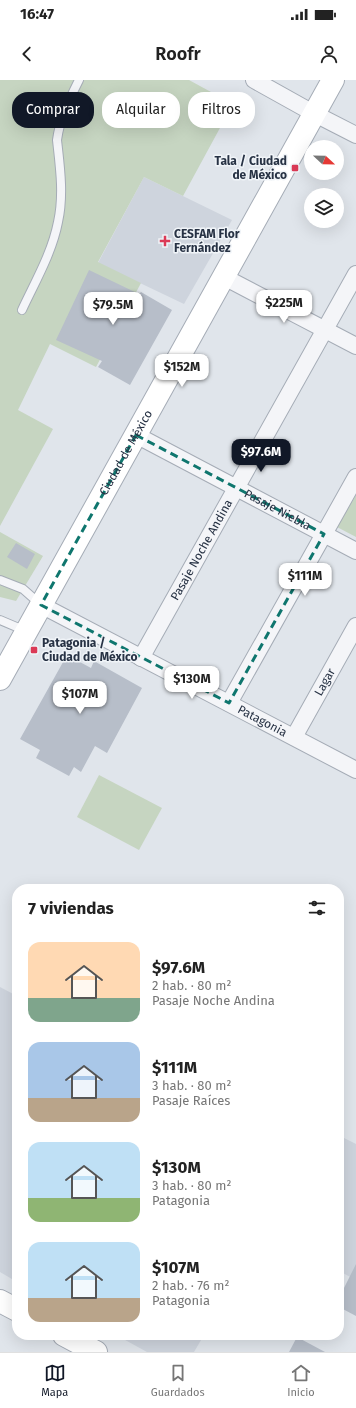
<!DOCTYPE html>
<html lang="es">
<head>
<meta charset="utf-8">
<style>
	body { margin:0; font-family:"Fira Sans",sans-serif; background:#f2f2f2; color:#222; height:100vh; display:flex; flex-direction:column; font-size:15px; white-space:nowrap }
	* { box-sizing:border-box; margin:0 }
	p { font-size:13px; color:#767676 }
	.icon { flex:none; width:22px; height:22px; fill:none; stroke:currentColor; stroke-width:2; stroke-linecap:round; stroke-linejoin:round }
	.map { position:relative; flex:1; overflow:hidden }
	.sheet { position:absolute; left:12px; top:804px; width:332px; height:456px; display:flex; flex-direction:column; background:#fff; border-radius:16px; box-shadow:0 4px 16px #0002 }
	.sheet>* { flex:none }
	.guide { position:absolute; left:12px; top:12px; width:332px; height:36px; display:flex; gap:8px }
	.needle { width:26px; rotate:112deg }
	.buttons { position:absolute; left:304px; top:60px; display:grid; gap:8px }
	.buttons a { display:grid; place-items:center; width:40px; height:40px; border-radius:50%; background:#fff; box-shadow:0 4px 16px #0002; font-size:20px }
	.price { position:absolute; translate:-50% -34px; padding:0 9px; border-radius:8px; background:#fff; color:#222; font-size:13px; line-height:26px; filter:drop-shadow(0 1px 2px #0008) }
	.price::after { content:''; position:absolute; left:50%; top:24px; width:12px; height:9px; margin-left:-6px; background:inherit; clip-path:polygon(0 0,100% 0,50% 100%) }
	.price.selected { background:#111827; color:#fff }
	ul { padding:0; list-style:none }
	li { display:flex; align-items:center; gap:12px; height:100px; padding:0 16px }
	li span { display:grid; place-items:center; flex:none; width:112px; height:80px; border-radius:12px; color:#555 }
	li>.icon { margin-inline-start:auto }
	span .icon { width:48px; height:48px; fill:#fffc; stroke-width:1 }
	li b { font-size:17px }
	h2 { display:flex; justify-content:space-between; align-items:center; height:48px; padding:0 16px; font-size:17px }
	.pill { padding:0 14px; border-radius:16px; background:#fff; box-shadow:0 4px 16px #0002; font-size:14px; line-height:36px }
	.pill.selected { background:#111827; color:#fff }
	.status { display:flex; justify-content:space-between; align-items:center; height:28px; padding:0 20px; background:#fff; direction:ltr }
	.status svg { height:11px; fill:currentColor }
	header { display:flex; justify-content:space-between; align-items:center; height:52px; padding:0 16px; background:#fff; font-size:18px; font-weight:600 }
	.tabs { display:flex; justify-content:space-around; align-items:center; height:56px; border-top:1px solid #e0e0e0; background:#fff; font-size:11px; color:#767676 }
	.tabs a { display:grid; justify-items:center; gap:2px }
	.tabs .selected { color:#111827 }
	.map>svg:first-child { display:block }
	.built { fill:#ced4dd }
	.green { fill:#c6d5c1 }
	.building { fill:#b7bec9 }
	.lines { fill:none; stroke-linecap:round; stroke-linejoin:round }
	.lane-casing { stroke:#a5acb6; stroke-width:10 }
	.street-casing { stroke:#a5acb6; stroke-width:18 }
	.secondary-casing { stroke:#a5acb6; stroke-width:24 }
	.lane { stroke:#f4f5f8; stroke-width:8 }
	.street { stroke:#f4f5f8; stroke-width:16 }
	.secondary { stroke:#fff; stroke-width:22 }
	.marked { fill:none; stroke:#0f766e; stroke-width:3; stroke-dasharray:8 5; stroke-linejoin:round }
	.poi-dot { fill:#db3a56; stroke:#f0f4f8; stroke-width:1.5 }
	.labels { text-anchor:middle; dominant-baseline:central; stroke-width:3; stroke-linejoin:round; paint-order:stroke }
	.poi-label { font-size:12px; font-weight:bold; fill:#273244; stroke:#f0f4f8; text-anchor:start }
	.street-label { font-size:12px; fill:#273244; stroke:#f0f4f8 }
</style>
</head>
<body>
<div class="status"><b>16:47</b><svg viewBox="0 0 49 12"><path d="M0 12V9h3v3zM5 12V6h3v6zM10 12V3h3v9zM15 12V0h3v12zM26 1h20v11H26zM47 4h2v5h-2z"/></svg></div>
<header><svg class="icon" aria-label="back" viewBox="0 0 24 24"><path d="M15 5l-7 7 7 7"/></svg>Roofr<svg class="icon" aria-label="person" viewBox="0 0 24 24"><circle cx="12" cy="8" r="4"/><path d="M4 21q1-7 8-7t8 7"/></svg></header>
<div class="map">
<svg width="356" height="1272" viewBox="0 0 356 1272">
	<rect width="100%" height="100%" fill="#e0e5eb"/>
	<g class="built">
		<polygon points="144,97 232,140 184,224 98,183"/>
		<polygon points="0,907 17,916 17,1202 0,1192"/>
		<polygon points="342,1057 356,1064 356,1200 339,1191 339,1062"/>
		<polygon points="116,1255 204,1255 194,1272 147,1272"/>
	</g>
	<g class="green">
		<polygon points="0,0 189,0 233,24 183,116 144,97 98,182 141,203 96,287 50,264 18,330 53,349 0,446"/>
		<polygon points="356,415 356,457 337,447"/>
		<polygon points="0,452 43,476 16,521 0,517"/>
		<polygon points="99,695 162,728 139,770 77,737"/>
	</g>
	<g class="building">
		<polygon points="89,190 139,214 141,212 172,230 130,305 98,287 102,281 56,260"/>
		<polygon points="16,463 35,474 27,489 7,477"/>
		<polygon points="67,575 91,588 94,581 142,608 107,673 95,666 81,692 74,687 69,696 36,678 40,670 20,659"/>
		<polygon points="356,1184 356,1236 339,1227 339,1218"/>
		<polygon points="297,1257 325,1272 289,1272"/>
	</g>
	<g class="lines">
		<g class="lane-casing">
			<g id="lane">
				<path d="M22,230C35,202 52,173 58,142C64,115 60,87 57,60C60,38 69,20 79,0"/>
				<polyline points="0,500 23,509 40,524"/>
				<polyline points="0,540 26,551"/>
			</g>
		</g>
		<g class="street-casing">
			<g id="street">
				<polyline points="254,0 315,34 356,55"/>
				<polyline points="224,197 356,266"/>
				<path id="s1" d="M136,355L356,471"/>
				<path id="s2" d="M41,525L356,690"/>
				<path id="s3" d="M141,578L356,194"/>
				<polyline points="229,623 356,397"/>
				<path id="s4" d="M294,657L356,546"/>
			</g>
		</g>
		<g class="secondary-casing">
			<g id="secondary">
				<path id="s5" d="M0,599L333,0"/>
				<polyline points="0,1221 17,1230"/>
				<polyline points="64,1255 96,1272"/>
			</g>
		</g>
		<use href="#lane" class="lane"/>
		<use href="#street" class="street"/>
		<use href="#secondary" class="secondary"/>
	</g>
	<path class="marked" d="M136,355L324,454L229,623L41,525Z"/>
	<g class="poi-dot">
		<rect x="291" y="84" width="8" height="8" rx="2"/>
		<path d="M163 155h4v4h4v4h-4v4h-4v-4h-4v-4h4z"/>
		<rect x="30" y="566" width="8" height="8" rx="2"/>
	</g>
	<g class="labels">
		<g class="poi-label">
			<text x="287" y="81" text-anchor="end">Tala / Ciudad<tspan x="287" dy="14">de México</tspan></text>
			<text x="174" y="154">CESFAM Flor<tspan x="174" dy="14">Fernández</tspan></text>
			<text x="42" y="563">Patagonia /<tspan x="42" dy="14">Ciudad de México</tspan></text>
		</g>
		<g class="street-label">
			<text stroke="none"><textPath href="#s5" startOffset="259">Ciudad de México</textPath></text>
			<text stroke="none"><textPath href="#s1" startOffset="160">Pasaje Niebla</textPath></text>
			<text stroke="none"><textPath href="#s3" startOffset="124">Pasaje Noche Andina</textPath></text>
			<text stroke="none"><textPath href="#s4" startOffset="63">Lagar</textPath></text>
			<text stroke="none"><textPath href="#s2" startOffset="250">Patagonia</textPath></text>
		</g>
	</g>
</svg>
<div class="buttons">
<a><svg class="needle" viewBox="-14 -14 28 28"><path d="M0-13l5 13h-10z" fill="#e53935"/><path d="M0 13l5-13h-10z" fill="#767676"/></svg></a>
<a><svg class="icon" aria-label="layers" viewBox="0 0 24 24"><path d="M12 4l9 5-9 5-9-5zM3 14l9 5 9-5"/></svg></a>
</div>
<b class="price" style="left:284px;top:244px">$225M</b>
<b class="price" style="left:113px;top:246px">$79.5M</b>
<b class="price" style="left:182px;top:308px">$152M</b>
<b class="price selected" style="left:261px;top:393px">$97.6M</b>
<b class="price" style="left:305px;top:517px">$111M</b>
<b class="price" style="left:192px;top:620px">$130M</b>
<b class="price" style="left:80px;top:635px">$107M</b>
<div class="guide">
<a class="pill selected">Comprar</a>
<a class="pill">Alquilar</a>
<a class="pill">Filtros</a>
</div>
<section class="sheet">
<h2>7 viviendas<svg class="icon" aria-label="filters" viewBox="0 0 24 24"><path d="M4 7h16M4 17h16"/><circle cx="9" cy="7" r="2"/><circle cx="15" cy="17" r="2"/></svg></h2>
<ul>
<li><span style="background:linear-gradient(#ffd9b3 70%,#7fa58c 0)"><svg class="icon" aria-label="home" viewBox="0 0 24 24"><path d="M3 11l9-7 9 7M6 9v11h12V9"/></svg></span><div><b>$97.6M</b><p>2 hab. · 80 m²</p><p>Pasaje Noche Andina</p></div></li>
<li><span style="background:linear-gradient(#a9c7e8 70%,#b9a48a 0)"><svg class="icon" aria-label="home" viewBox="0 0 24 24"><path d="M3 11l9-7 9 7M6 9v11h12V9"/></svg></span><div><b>$111M</b><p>3 hab. · 80 m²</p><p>Pasaje Raíces</p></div></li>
<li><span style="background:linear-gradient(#bfe0f5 70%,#8fb573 0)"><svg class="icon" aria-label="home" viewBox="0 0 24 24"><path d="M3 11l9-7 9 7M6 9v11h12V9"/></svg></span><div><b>$130M</b><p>3 hab. · 80 m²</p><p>Patagonia</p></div></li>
<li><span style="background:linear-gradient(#bfe0f5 70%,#b9a48a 0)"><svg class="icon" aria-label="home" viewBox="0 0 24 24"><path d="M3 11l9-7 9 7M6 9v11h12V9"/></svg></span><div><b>$107M</b><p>2 hab. · 76 m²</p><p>Patagonia</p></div></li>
</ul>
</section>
</div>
<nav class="tabs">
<a class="selected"><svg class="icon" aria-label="map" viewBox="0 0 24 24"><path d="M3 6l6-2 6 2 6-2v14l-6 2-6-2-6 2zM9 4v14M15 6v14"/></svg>Mapa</a>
<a><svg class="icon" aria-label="saved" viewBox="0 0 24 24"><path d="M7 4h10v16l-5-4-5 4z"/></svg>Guardados</a>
<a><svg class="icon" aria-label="home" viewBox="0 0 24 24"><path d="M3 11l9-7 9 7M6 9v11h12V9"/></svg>Inicio</a>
</nav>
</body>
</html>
